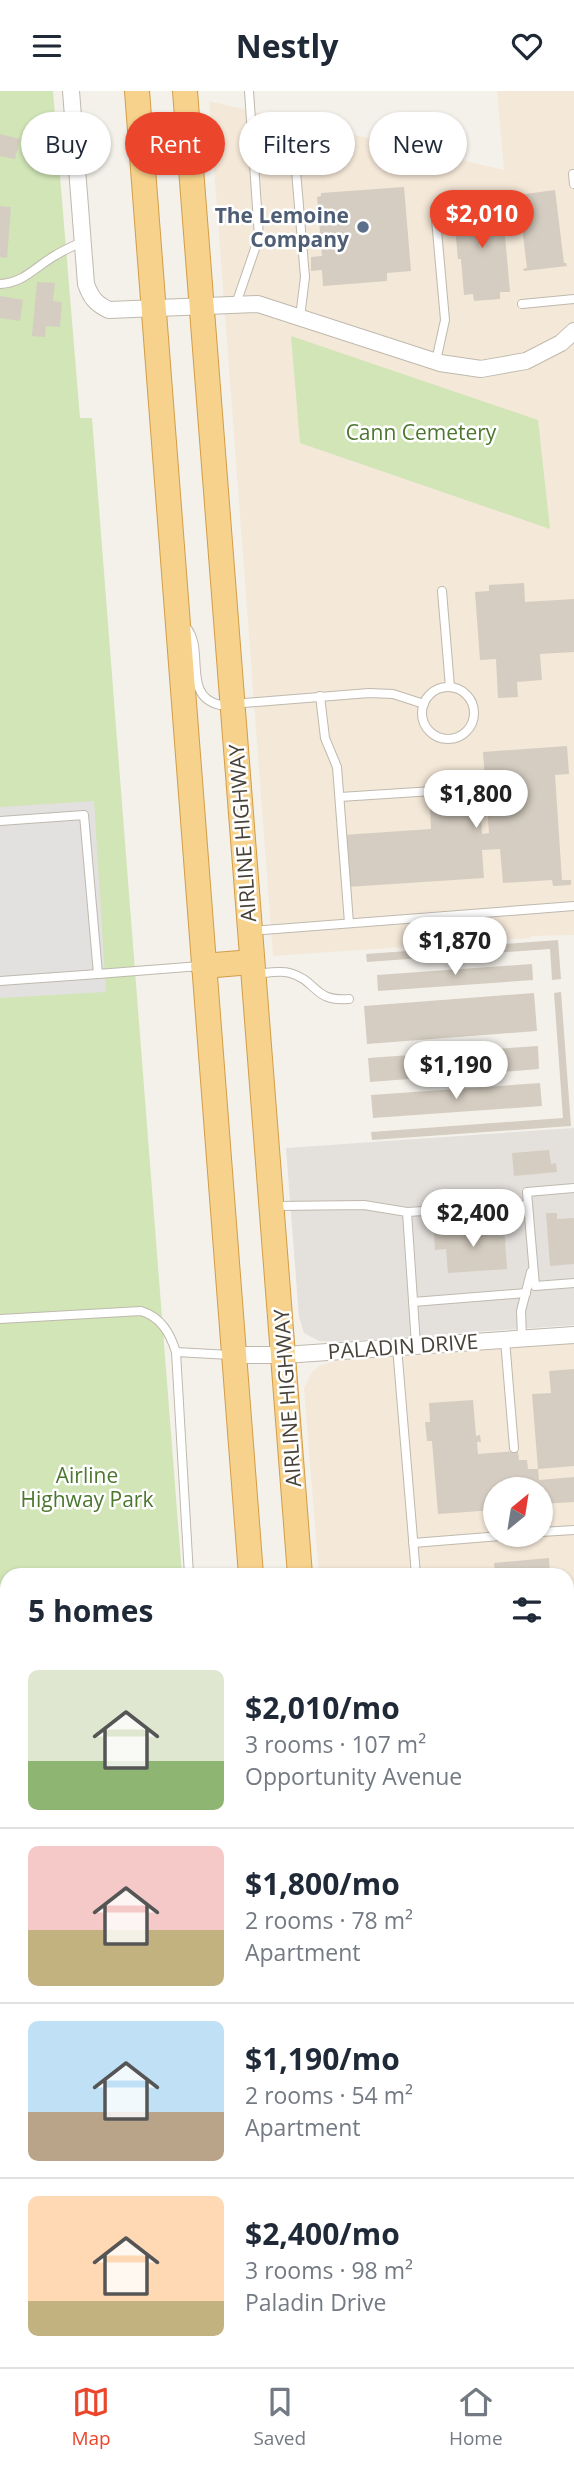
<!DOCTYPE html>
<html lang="en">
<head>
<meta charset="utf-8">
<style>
	body { margin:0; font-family:"Open Sans",sans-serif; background:#f6f6f7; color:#1f2937; height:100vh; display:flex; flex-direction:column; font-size:26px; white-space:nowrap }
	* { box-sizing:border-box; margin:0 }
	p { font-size:23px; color:#747a83 }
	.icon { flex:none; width:38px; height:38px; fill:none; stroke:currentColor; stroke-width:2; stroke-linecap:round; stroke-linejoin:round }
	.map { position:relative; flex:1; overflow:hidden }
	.drawer { position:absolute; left:0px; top:1477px; width:574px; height:800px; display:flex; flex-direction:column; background:#fff; border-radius:21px 21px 0 0; box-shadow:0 2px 5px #0004 }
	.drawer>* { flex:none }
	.guide { position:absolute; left:21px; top:21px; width:532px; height:63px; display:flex; gap:14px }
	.needle { width:46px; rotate:30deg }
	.controls { position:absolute; left:483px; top:1386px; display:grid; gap:14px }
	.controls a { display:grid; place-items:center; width:70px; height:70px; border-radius:50%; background:#fff; box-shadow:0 2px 5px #0004; font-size:35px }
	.price { position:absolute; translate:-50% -60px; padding:0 16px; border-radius:24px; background:#fff; color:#222; font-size:23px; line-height:46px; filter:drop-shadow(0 2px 4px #0008) }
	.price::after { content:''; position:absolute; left:50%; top:42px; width:21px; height:16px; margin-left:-10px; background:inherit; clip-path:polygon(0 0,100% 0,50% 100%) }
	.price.on { background:#eb452b; color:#fff }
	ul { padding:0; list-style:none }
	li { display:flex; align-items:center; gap:21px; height:175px; padding:0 28px }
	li+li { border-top:2px solid #e0e1e3 }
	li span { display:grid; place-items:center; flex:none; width:196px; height:140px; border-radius:10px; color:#555 }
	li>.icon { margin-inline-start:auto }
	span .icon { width:84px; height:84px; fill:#fffc; stroke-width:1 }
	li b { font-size:30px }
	h2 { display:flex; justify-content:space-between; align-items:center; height:84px; padding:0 28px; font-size:30px }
	.chip { padding:0 24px; border-radius:32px; background:#fff; box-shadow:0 2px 5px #0004; font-size:24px; line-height:63px }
	.chip.on { background:#eb452b; color:#fff }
	header { display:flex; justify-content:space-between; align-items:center; height:91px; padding:0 28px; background:#fff; font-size:32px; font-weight:700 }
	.menu { display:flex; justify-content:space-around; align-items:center; height:98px; border-top:2px solid #e0e1e3; background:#fff; font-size:19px; color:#747a83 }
	.menu a { display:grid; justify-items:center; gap:4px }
	.menu .on { color:#eb452b }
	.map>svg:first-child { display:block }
	.commercial { fill:#f4e8d8; fill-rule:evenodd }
	.industrial { fill:#e4e0dc }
	.green { fill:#d1e5b7 }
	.parking { fill:#e3e1df }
	.building { fill:#d5cdc1 }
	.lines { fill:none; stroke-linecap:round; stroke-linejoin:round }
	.service-casing { stroke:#bfb9ae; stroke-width:10 }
	.minor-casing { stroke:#bfb9ae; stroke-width:18 }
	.trunk-casing { stroke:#d39d46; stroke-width:26 }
	.service { stroke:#fff; stroke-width:8 }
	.minor { stroke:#fff; stroke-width:16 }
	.trunk { stroke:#f6d28c; stroke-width:24 }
	.service-dot { fill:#5c6f8a; stroke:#fff; stroke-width:2.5 }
	.labels { text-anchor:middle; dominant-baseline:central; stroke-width:5; stroke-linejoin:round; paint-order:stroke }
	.service-label { font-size:21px; font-weight:bold; fill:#4e5e75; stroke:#fff; text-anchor:end }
	.park-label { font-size:21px; fill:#4c772f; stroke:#fff }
	.street-label { font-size:21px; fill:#484239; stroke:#fff }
</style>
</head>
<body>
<header><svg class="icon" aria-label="menu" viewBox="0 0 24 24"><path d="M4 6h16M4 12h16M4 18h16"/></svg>Nestly<svg class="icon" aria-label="heart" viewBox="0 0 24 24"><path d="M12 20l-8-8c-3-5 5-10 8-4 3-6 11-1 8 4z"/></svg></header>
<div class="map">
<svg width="574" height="2276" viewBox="0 0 574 2276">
	<rect width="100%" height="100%" fill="#f4f1eb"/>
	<g class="commercial">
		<polygon points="497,0 574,0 574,844 531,845 530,847 273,865 209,10 504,79"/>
		<path d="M574,1252V2050H567V1484H319L304,1297L313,1280L319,1275L334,1270ZM495,1398H541V1444H495Z"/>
	</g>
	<polygon class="industrial" points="574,1037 574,1234 334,1251 319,1250 304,1242 299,1226 286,1057"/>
	<g class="green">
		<polygon points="0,0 53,0 80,327 92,327 182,1484 7,1484 7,2270 243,2270 243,2276 0,2276"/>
		<polygon points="291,245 538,329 550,438 300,352"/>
	</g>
	<polygon class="parking" points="94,710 106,901 0,907 0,716"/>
	<g class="building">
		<polygon points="0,43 20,48 15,68 0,65"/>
		<polygon points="404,96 411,180 387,182 387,190 323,195 322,179 311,180 311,166 322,165 317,106 321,105 321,102"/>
		<polygon points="555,99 564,172 566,172 567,175 524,180 523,178 527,177 518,104"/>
		<polygon points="502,111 510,201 500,201 500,208 474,210 473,203 464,204 461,168 458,168 453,115"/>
		<polygon points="0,115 11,116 7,167 0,166"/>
		<polygon points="37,191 55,192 53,210 62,211 60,236 46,235 45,246 32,245"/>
		<polygon points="0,205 23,209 20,230 0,227"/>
		<polygon points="524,492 525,511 574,508 574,561 540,563 542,589 517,591 518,606 498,607 496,568 480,569 475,501 489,500 489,494"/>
		<polygon points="567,655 569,683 555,684 562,789 571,789 571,794 553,795 552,789 503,792 500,758 482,759 484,787 347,796 343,744 431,738 430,718 480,714 482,743 489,742 483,661"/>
		<polygon points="558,849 561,888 552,889 550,858 367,871 366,863"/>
		<polygon points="532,873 533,889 378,900 377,884"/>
		<polygon points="561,901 571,1035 372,1049 371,1041 563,1027 554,902"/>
		<polygon points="534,902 537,940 367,953 364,915"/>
		<polygon points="538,955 539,978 370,991 368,967"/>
		<polygon points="540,992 542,1015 373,1027 371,1004"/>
		<polygon points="549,1059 551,1073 556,1072 557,1081 514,1085 512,1062"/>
		<polygon points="546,1122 557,1122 557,1128 574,1127 574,1173 550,1175"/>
		<polygon points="504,1135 507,1178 448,1182 446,1158 435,1159 434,1141"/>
		<polygon points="574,1278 574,1375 538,1378 532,1303 551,1302 549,1280"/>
		<polygon points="473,1309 476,1345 480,1344 481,1351 477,1351 478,1363 518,1360 519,1369 527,1369 528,1378 538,1378 539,1389 574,1386 574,1411 541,1413 541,1398 495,1398 495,1419 438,1423 432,1350 427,1350 425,1331 430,1331 429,1312"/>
		<polygon points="549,1467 550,1484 489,1484 495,1481 494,1472"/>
		<polygon points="567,1526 574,1526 574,1545 567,1546"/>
		<polygon points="574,1758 574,1818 567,1819 567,1759"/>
		<polygon points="567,1971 574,1971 574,2038 567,2039"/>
		<polygon points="567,2075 574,2075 574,2091 569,2091 570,2095 567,2095"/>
	</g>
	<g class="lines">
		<g class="service-casing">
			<g id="service">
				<polyline points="254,74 295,68 305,186 300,226"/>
				<polyline points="573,83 574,93"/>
				<polyline points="435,117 445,229 436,270"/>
				<path d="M0,193C24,192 36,175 56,164C64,159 73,155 82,151"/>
				<polyline points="236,213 259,146 249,0"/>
				<polyline points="522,213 574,208"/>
				<polyline points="442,500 450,596"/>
				<path d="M186,536C206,559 181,605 220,614L369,602L393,603L424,613"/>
				<circle cx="448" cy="622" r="26"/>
				<polyline points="320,605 325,647 337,676 349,832"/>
				<polyline points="340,706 433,700"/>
				<polyline points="0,730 84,724 98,883 200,875"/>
				<polyline points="252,840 574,815"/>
				<path d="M256,883C267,882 280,879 290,882C318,890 313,911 349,908"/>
				<polyline points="0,890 98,883"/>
				<polyline points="574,1097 527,1101 535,1195 574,1192"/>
				<polyline points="275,1115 364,1114 407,1121 416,1254"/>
				<polyline points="407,1121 528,1114"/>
				<polyline points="413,1211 526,1202"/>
				<path d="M0,1228L141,1220C161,1226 170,1242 176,1261"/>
				<polyline points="522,1247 521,1220 531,1181"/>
				<polyline points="505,1249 514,1357"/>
				<polyline points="397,1256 416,1484"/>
				<polyline points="541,1441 574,1439"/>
				<polyline points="413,1452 512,1444"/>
				<polyline points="189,1484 176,1261 230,1264"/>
				<polyline points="0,1549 7,1549"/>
				<polyline points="567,1611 574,1610"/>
				<polyline points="567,1745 574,1744"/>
				<polyline points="567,1946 574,1945"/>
				<polyline points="0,2266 7,2262"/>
				<polyline points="173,2270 173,2276"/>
				<polyline points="248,2270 248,2276"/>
			</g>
		</g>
		<g class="minor-casing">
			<g id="minor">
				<path d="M71,0L86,193C91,207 96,213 109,219L258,213L440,272L481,278L526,270L561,252L574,240"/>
				<polyline points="233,1264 284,1264 574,1244"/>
			</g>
		</g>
		<g class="trunk-casing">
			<g id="trunk">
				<polyline points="137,0 251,1484"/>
				<polyline points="185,0 300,1484"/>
				<polyline points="203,875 252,871"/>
				<polyline points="310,2270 311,2276"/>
				<polyline points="359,2270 360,2276"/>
			</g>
		</g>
		<use href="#service" class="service"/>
		<use href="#minor" class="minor"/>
		<use href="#trunk" class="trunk"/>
	</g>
	<circle class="service-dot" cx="363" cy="136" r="7"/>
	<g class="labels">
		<g class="service-label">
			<text x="349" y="124">The Lemoine<tspan x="349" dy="24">Company</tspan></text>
		</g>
		<g class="park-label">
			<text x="421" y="341">Cann Cemetery</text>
			<text x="87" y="1384">Airline<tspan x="87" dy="24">Highway Park</tspan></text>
		</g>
		<g class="street-label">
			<text transform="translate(242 742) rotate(-94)">AIRLINE HIGHWAY</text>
			<text transform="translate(403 1255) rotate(-4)">PALADIN DRIVE</text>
			<text transform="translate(287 1307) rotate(-94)">AIRLINE HIGHWAY</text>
		</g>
	</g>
</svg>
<div class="controls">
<a><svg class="needle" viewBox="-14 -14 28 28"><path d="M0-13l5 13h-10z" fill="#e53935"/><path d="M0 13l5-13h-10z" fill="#747a83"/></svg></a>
</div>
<b class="price on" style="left:482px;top:159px">$2,010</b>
<b class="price" style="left:476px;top:739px">$1,800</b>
<b class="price" style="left:455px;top:886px">$1,870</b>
<b class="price" style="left:456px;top:1010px">$1,190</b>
<b class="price" style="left:473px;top:1158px">$2,400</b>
<div class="guide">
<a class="chip">Buy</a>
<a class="chip on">Rent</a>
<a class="chip">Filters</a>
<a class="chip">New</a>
</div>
<section class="drawer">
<h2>5 homes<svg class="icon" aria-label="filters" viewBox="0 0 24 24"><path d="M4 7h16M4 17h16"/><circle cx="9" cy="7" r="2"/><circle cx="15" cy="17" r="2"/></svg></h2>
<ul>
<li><span style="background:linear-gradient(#dfe7d0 65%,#8fb573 0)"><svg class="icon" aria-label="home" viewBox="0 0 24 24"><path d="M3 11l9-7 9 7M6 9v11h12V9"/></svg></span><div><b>$2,010/mo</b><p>3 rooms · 107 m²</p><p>Opportunity Avenue</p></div></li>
<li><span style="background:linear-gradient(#f6c9c9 60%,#c2b280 0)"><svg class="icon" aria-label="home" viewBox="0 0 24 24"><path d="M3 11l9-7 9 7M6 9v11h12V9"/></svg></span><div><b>$1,800/mo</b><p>2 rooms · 78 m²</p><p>Apartment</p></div></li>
<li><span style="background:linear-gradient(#bfe0f5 65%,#b9a48a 0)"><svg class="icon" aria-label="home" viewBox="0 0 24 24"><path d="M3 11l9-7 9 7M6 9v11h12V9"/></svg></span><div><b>$1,190/mo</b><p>2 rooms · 54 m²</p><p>Apartment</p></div></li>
<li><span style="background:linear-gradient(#ffd9b3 75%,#c2b280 0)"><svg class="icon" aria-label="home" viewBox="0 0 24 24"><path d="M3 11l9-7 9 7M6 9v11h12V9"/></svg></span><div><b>$2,400/mo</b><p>3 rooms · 98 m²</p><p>Paladin Drive</p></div></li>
</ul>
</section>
</div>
<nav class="menu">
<a class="on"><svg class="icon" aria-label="map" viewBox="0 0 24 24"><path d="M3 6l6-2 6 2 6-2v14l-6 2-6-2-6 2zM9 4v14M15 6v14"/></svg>Map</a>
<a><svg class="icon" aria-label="saved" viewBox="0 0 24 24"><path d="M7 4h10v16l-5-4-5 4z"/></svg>Saved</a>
<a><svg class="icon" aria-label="home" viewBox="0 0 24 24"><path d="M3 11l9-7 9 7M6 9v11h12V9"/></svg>Home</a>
</nav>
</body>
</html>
